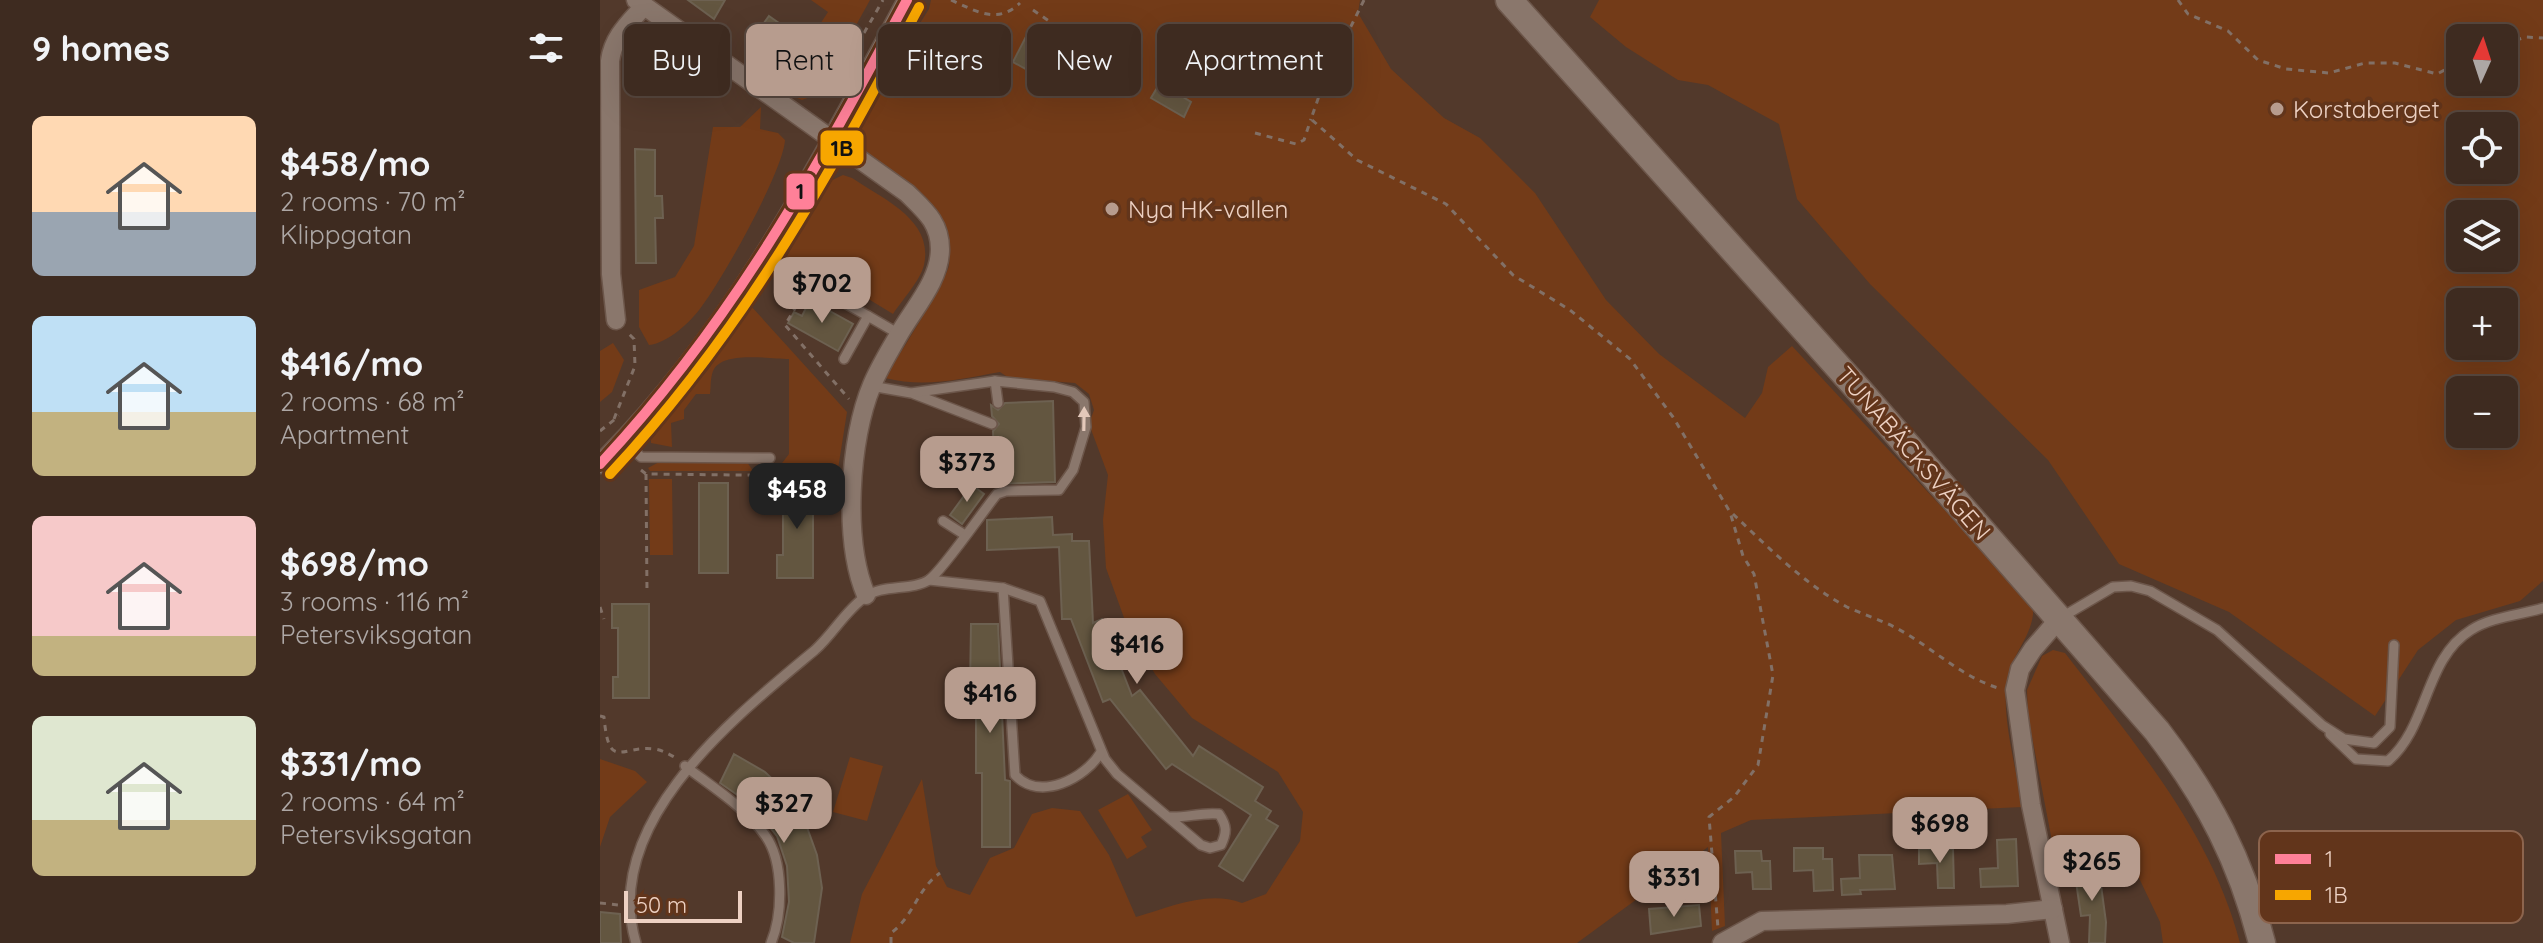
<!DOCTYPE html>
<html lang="en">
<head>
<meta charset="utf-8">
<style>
	body { margin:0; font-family:Quicksand,sans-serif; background:#453329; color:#f1f3f6; height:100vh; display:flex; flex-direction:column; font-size:30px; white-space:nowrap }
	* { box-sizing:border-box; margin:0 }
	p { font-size:26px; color:#ada7a5 }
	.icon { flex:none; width:44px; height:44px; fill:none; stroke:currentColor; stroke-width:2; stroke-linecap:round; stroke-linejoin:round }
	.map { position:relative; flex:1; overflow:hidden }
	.side { display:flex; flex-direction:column; background:#3e2b20; width:600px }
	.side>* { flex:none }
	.banner { position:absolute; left:24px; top:24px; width:760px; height:72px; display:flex; gap:16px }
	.needle { width:52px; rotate:3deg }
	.tools { position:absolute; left:1846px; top:24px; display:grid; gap:16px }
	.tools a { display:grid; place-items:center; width:72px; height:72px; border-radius:12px; background:#3e2b20; box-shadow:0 8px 32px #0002,0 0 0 2px #57473e; font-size:40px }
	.scale { position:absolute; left:24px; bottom:20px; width:118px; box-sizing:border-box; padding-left:8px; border:4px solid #edd1c3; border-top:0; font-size:22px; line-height:28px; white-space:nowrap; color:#edd1c3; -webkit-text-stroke:6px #62351b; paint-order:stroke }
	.price { position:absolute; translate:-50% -68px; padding:0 18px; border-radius:16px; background:#b79c8e; color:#111; font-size:26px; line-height:52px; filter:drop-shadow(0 2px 4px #0008) }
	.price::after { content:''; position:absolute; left:50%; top:48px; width:24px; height:18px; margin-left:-12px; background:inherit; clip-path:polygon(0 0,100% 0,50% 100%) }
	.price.current { background:#222; color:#fff }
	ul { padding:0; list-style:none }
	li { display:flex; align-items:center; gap:24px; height:200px; padding:0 32px }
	li span { display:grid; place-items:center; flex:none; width:224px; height:160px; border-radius:12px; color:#555 }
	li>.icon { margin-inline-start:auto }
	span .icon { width:96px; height:96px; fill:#fffc; stroke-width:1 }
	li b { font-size:34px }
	h2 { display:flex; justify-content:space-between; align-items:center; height:96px; padding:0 32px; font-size:34px }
	.chip { padding:0 28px; border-radius:12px; background:#3e2b20; box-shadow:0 8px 32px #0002,0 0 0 2px #57473e; font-size:28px; line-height:72px }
	.chip.current { background:#b79c8e; color:#111 }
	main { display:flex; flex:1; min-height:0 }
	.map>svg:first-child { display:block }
	.green { fill:#733b18; fill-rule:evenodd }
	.building { fill:#635640; stroke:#6d6151; stroke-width:2 }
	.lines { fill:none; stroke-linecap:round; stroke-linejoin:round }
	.lane-casing { stroke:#6c564a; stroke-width:12 }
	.street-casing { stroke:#6c564a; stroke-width:21 }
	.secondary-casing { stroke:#6c564a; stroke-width:29 }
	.path { stroke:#827066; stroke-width:3; stroke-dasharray:6 6; stroke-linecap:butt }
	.lane { stroke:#8a776c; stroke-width:9 }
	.street { stroke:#8a776c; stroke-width:18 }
	.secondary { stroke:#8a776c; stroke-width:26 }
	.bus-1-casing { stroke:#62351b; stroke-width:16 }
	.bus-2-casing { stroke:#62351b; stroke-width:16 }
	.bus-1 { stroke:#ff8098; stroke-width:10 }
	.bus-2 { stroke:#f7a600; stroke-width:10 }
	.oneway { fill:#e3c8ba }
	.poi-dot { fill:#b79c8e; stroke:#62351b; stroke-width:3 }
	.labels { text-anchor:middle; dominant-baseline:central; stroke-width:7; stroke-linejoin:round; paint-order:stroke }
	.poi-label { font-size:24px; fill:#edd1c3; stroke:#62351b; text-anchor:start }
	.street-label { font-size:24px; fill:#edd1c3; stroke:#62351b }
	.key { fill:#62351b; stroke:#8c644d; stroke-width:2 }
	.key-label { font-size:22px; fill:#edd1c3 }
	.line-badge { stroke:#62351b; stroke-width:3 }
	.pale-badge-label { font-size:22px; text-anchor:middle; font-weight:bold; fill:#111 }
</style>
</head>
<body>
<main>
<section class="side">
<h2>9 homes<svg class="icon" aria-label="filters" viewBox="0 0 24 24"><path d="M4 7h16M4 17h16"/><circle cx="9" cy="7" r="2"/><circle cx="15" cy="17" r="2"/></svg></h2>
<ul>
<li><span style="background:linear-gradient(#ffd9b3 60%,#9aa5b1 0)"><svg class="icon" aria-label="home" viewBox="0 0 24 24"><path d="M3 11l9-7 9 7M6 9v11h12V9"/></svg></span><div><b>$458/mo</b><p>2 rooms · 70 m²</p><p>Klippgatan</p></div></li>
<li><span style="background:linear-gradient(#bfe0f5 60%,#c2b280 0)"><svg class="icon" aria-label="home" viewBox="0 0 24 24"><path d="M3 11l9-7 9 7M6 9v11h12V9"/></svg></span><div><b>$416/mo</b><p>2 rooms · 68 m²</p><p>Apartment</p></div></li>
<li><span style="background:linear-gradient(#f6c9c9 75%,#c2b280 0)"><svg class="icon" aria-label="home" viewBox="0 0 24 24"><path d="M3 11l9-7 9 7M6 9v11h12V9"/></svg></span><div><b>$698/mo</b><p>3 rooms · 116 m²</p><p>Petersviksgatan</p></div></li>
<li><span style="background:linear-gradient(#dfe7d0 65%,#c2b280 0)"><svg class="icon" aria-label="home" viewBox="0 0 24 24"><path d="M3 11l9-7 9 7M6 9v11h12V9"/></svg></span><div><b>$331/mo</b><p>2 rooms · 64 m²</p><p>Petersviksgatan</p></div></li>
</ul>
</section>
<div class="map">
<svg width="1943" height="943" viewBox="0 0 1943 943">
	<rect width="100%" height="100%" fill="#52392b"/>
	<g class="green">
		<polygon points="211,0 270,0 223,85 213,96 202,100 177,90 228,12"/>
		<path d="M331,0H760L758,13L791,69L844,118L880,138L935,193L1006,300L1059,354L1145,418L1162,393L1168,367L1192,346L1433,605C1436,634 1411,653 1407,681C1401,717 1417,770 1422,807L1151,820L1121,833L1125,926L1112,931L1108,847L977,943H250L262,894L322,779L336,866L347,887L370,895L390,858L414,848L432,814L452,808L480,811L509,855L536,917C571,907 607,890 642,903L666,894L700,841L703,812L678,772L592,718L555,674L527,626L506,568L503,520L508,475L489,424L494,410L489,394L475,383L409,378L400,372C360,379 325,388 285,378C296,360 348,278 349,265C352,241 343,213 324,198C300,178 270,167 255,139L259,119L329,9Z"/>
		<path d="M999,0H1943V581L1920,601L1856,620L1818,650L1775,716L1629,612L1519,564L1448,460L1270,284L1197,199L1179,124L1108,85L1078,80L1026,47L990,17ZM1860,38H1904V82H1860ZM1860,126H1904V170H1860ZM1860,214H1904V258H1860ZM1860,302H1904V346H1860ZM1860,390H1904V434H1860Z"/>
		<path d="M161,107L160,129L178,133L185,140C183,172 123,278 102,306C91,322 68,343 49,345L39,327V290L75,277L94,246L113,127H140Z"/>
		<path d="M243,175L252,178C283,199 334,220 324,265C320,281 302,300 293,314L216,267L210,276L185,260L226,183Z"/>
		<path d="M151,306L247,412L238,469L232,472L176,471L189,454V359C170,359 125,351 114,369C110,376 111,387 110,394H96L84,410V419L71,423L72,447L51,443V439L110,367Z"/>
		<polygon points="13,343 24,360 12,392 0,402 0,351"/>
		<polygon points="61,461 147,462 153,471 50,471 48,468"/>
		<polygon points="49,479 72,479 73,555 50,555"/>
		<path d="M1453,650L1465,653C1534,743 1611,831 1640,943H1563L1560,922L1528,855L1457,867L1428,716L1427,690L1442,656Z"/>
		<polygon points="250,757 283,766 267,821 233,812"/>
		<polygon points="0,759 35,771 47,782 10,817 0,847"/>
		<polygon points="528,794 552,830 541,837 547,847 527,859 498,810"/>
	</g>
	<g class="building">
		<polygon points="88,0 125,0 114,19"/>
		<polygon points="169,16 186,28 166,54 150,42"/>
		<polygon points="431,27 477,53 464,78 446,68 440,77 413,62"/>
		<rect x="36" y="56" width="21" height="28"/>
		<polygon points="560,83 591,102 584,117 551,98"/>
		<polygon points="35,149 55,150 55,196 62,196 63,218 55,218 56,263 36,263"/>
		<polygon points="210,300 253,324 238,351 188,323 194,312 202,316"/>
		<polygon points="453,401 455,482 395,484 393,431 399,424 392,416 391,405 398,410 405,403"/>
		<rect x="99" y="483" width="29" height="90"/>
		<polygon points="178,484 213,484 213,578 177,578 177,555 183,555 183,506 178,506"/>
		<polygon points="372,485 384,494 362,524 350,515"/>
		<polygon points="452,517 453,535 472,534 472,541 489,541 493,623 502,619 532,696 540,690 593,756 599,746 663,787 655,801 671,811 666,819 678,826 643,881 619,866 651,815 572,764 566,769 510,699 503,702 471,619 462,619 459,547 387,550 387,520"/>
		<polygon points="12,604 49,604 49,698 13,698 13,677 18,677 18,628 12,628"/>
		<polygon points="371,624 398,624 405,780 410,781 410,847 382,847 382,773 376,773 376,689 370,689"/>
		<polygon points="134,754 165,772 186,792 204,819 217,855 222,888 214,943 194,943 182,937 189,902 187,866 177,836 152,805 120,783"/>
		<polygon points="1416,839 1418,886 1381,887 1380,869 1398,868 1397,840"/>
		<polygon points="1194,848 1223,848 1223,859 1232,859 1233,890 1214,891 1213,870 1194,871"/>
		<polygon points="1319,849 1353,849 1354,888 1338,888 1337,863 1319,864"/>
		<polygon points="1135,851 1161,851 1162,861 1170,861 1171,889 1153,889 1152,872 1136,873"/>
		<polygon points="1259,855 1292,855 1295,889 1260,890 1261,894 1242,895 1241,879 1260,878"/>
		<polygon points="1491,865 1493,879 1500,878 1506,922 1505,943 1489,943 1490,915 1481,916 1474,868"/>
		<polygon points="1099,905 1101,926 1051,934 1049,909"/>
		<polygon points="0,912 20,914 21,943 0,943"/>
	</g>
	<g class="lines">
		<g class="lane-casing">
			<g id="lane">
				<polyline points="164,258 268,316 244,359"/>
				<polyline points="268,316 299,334"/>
				<polyline points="395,381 398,403"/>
				<polyline points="314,394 392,424"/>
				<polyline points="24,441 41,457 170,458"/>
				<polyline points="343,521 365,535"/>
				<path d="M329,580L403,588L440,601L505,759L517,774L601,845L610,848L621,845C627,832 627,826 619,814C601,812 587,818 569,817"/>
				<path d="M403,588L415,775C440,802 486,778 501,752"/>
				<polyline points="1462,617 1513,587 1531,586 1550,591 1617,630 1722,725 1744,739 1774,743 1790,727 1794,645"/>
				<path d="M1730,734L1756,759L1788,761C1829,726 1824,659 1871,630C1891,617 1920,615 1943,608"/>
				<path d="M85,766C111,786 146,808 165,835C184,861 183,914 171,943"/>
				<path d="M36,943C0,822 136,716 215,650C233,634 246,610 265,597C282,584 312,591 329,580C343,570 383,511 397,494L406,491L459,490L473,470L486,427L484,402L473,392L454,387L395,381L311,393L271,386"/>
			</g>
		</g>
		<g class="street-casing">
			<g id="street">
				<path d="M36,0L307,193C324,210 340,222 340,249C340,281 313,309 298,336C289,352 279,368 272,385C249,439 243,541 266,595"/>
				<path d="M16,320L11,274L10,61C13,37 29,23 44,6"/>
				<path d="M0,464C137,327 216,169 307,0"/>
				<polyline points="1459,619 1433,649 1420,669 1415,690 1431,805 1460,943"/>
				<polyline points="1122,943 1162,921 1407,914 1453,909"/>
			</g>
		</g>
		<g class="secondary-casing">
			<path id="secondary" d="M909,0L1258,389L1557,731C1609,799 1641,860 1662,943"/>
		</g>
		<g class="path">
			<path d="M351,0C376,11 397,25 420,3"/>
			<polyline points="764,0 725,79 711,119 757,160 846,204 913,275 970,310 1030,359 1073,417 1130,512 1143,556 1154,574 1173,675 1158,765 1134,797 1109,817 1118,928"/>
			<polyline points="1578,0 1588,14 1628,31 1658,60 1686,69 1729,73 1765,63 1795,63 1837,74 1860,62"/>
			<polyline points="433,10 528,75"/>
			<polyline points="264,33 283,0"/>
			<polyline points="1904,44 1926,37 1943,38"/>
			<polyline points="655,133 696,144 704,140 711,119"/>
			<polyline points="203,295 185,325 249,399"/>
			<polyline points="14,419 35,366 34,339 26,331"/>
			<polyline points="0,431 19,416"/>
			<polyline points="41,470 46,474 236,476"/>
			<polyline points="46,474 47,593"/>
			<path d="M1133,514C1168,547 1204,584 1247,607C1264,615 1282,620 1298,629C1333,648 1360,676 1398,688"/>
			<polyline points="0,607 4,619"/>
			<path d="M0,716L4,717C9,772 21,745 54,749C63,750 70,755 78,759"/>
			<polyline points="0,903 19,905"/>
			<path d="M291,943V933C314,916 317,889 340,873"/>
		</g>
		<use href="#lane" class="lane"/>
		<use href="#street" class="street"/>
		<use href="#secondary" class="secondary"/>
		<g class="bus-1-casing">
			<path id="bus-1" d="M0,464C133,322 216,170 307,0"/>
		</g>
		<g class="bus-2-casing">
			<path id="bus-2" d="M10,474C145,329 227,179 319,7"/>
		</g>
		<use href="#bus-1" class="bus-1"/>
		<use href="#bus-2" class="bus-2"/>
	</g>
	<defs><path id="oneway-solid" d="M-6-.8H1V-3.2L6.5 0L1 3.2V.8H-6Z" transform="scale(2)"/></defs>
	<use class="oneway" href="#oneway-solid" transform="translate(484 419) rotate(-89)"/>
	<g class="poi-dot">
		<circle cx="1677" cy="109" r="8"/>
		<circle cx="512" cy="209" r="8"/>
	</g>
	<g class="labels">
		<g class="poi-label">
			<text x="1693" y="109">Korstaberget</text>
			<text x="528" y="209">Nya HK-vallen</text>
		</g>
		<g class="street-label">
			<text transform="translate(1314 453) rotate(49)">TUNABÄCKSVÄGEN</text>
		</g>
	</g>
	<rect x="1659" y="831" width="264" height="92" rx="12" class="key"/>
	<rect x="1675" y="854" width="36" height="10" fill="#ff8098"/>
	<rect x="1675" y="890" width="36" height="10" fill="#f7a600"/>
	<g class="key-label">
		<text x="1725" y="867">1</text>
		<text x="1725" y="903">1B</text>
	</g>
	<g class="line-badge">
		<rect x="219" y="129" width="46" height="38" rx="8" fill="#f7a600"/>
		<rect x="185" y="172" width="31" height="39" rx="8" fill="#ff8098"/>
	</g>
	<g class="pale-badge-label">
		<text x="242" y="156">1B</text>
		<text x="200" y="199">1</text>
	</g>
</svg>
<div class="tools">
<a><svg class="needle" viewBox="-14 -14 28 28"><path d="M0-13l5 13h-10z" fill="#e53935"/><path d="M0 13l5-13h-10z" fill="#ada7a5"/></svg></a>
<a><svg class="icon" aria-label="locate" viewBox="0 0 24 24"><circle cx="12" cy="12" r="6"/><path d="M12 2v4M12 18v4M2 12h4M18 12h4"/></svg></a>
<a><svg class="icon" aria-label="layers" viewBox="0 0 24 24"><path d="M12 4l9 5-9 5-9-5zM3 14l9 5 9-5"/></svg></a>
<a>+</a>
<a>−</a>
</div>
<div class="scale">50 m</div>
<b class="price" style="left:222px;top:325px">$702</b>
<b class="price" style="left:367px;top:504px">$373</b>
<b class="price current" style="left:197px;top:531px">$458</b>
<b class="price" style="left:537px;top:686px">$416</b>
<b class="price" style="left:390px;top:735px">$416</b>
<b class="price" style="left:184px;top:845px">$327</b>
<b class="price" style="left:1340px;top:865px">$698</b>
<b class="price" style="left:1492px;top:903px">$265</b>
<b class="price" style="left:1074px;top:919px">$331</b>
<div class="banner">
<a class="chip">Buy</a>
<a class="chip current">Rent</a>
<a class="chip">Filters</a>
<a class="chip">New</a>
<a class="chip">Apartment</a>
</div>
</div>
</main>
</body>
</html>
